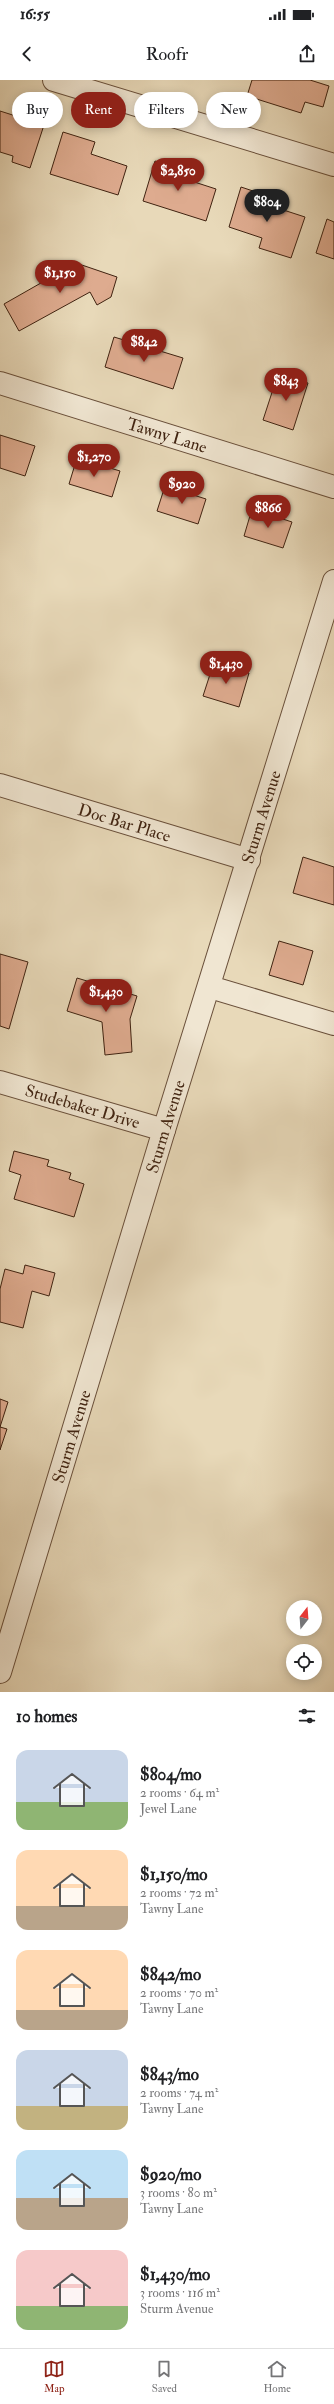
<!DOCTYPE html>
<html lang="en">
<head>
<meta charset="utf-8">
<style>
	body { margin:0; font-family:"IM FELL Double Pica",serif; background:#f6f6f6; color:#202124; height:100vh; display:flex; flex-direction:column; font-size:15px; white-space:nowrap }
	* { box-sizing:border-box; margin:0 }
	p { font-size:13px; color:#757577 }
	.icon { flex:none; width:22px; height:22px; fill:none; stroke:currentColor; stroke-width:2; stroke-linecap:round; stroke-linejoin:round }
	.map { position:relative; height:1612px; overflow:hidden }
	.side { display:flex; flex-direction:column; background:#fff; flex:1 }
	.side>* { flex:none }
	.hud { position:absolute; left:12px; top:12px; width:310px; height:36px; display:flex; gap:8px }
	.needle { width:26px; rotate:17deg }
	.controls { position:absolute; left:286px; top:1520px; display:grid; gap:8px }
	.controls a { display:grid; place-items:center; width:36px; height:36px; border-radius:50%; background:#fff; box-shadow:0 2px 10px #0003; font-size:20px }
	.price { position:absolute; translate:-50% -34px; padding:0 9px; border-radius:14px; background:#8f2418; color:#fff; font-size:13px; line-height:26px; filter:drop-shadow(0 1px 2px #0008) }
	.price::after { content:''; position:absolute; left:50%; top:24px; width:12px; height:9px; margin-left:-6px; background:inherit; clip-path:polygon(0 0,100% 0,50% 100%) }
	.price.on { background:#222; color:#fff }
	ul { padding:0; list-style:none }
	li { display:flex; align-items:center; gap:12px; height:100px; padding:0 16px }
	li span { display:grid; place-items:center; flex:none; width:112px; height:80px; border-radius:12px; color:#555 }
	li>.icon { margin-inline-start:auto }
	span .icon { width:48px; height:48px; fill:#fffc; stroke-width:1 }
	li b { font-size:17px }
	h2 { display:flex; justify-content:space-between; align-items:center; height:48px; padding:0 16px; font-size:17px }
	.chip { padding:0 14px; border-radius:18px; background:#fff; box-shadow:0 2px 10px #0003; font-size:14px; line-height:36px }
	.chip.on { background:#8f2418; color:#fff }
	.status { display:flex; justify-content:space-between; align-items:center; height:28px; padding:0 20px; background:#fff; direction:ltr }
	.status svg { height:11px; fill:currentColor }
	header { display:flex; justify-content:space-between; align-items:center; height:52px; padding:0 16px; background:#fff; font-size:18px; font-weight:600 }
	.dock { display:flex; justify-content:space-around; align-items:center; height:56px; border-top:1px solid #e0e0e0; background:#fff; font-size:11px; color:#757577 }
	.dock a { display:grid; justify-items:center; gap:2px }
	.dock .on { color:#8f2418 }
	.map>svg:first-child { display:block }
	.building { fill:#deab8f; stroke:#402311 }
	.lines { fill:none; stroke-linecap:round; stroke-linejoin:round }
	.minor-casing { stroke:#6a503b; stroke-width:24 }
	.minor { stroke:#f0e6d2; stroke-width:22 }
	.labels { text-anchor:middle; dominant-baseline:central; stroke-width:3; stroke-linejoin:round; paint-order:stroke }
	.street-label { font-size:17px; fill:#402311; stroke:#f0e6d2 }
</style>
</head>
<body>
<div class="status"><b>16:55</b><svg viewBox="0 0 49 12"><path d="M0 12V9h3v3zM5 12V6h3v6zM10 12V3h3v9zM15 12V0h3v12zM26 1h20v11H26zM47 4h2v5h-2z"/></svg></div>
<header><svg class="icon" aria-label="back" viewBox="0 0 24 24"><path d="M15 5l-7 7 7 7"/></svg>Roofr<svg class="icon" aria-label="share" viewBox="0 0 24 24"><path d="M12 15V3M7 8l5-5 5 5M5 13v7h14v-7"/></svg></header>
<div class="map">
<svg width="334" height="1612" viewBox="0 0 334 1612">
	<rect width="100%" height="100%" fill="#e8d9b9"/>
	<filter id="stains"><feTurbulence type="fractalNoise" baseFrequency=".005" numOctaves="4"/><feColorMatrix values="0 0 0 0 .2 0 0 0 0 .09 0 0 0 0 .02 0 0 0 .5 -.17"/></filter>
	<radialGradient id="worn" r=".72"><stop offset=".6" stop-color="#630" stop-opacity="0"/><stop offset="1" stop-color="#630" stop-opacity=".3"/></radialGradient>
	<g class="building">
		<polygon points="252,0 310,0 329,6 323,27 305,22 301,33 247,16"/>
		<polygon points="0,31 44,45 30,88 12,82 13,76 0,72"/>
		<polygon points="63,52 95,62 91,74 127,86 118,115 50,94"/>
		<polygon points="155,81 184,91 182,98 216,109 206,141 143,121"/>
		<polygon points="241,107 271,117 268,125 305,137 291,178 259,168 262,158 229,147"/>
		<polygon points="327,139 334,142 334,179 316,173"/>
		<polygon points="76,183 117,197 111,217 97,225 90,212 19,251 4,224"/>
		<polygon points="114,257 183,278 173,309 105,287"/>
		<polygon points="278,294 308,303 293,350 263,340"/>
		<polygon points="0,355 35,366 25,396 0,388"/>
		<polygon points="77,378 120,391 112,417 69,404"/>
		<polygon points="165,406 206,419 198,444 157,431"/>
		<polygon points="252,429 292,442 283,468 244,456"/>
		<polygon points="214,582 249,593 239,627 203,616"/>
		<polygon points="303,777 334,787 334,825 293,813"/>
		<polygon points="279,861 313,871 303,905 269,895"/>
		<polygon points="0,874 28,882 9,949 0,946"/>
		<polygon points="77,898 137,916 130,939 132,972 105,975 102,942 67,931"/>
		<polygon points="14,1071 49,1080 47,1086 71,1093 69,1099 84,1104 74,1137 14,1119 21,1095 9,1091"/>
		<polygon points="25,1185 55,1193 49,1216 32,1211 23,1248 0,1242 0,1209 5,1189 23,1194"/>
		<polygon points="0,1319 8,1322 0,1347"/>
		<polygon points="0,1347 7,1349 0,1370"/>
	</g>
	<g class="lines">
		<g class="minor-casing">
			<g id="minor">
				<polyline points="54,0 334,85"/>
				<path id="s1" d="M0,303L334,407"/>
				<path id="s2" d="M0,705L249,780"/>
				<polyline points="210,907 334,944"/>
				<path id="s3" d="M0,1002L164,1050"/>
				<path id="s4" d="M0,1592L164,1050L334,501"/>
			</g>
		</g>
		<use href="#minor" class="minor"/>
	</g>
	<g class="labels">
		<g class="street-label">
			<text stroke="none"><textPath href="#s1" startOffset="175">Tawny Lane</textPath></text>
			<text stroke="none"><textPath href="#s4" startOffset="894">Sturm Avenue</textPath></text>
			<text stroke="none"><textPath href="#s2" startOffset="130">Doc Bar Place</textPath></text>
			<text stroke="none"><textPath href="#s3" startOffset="86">Studebaker Drive</textPath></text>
			<text stroke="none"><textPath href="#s4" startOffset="570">Sturm Avenue</textPath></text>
			<text stroke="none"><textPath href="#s4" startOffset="246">Sturm Avenue</textPath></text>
		</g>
	</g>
	<rect width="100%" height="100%" filter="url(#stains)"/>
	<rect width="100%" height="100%" fill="url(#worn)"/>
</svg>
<div class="controls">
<a><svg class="needle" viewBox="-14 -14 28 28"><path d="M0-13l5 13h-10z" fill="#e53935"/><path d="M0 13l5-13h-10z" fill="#757577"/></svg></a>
<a><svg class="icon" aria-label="locate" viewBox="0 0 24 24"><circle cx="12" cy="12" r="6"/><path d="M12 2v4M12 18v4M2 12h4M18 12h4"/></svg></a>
</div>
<b class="price" style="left:178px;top:112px">$2,850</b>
<b class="price on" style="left:267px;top:143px">$804</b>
<b class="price" style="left:60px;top:214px">$1,150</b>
<b class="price" style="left:144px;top:283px">$842</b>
<b class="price" style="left:286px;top:322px">$843</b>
<b class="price" style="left:94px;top:398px">$1,270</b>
<b class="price" style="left:182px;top:425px">$920</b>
<b class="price" style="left:268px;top:449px">$866</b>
<b class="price" style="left:226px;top:605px">$1,430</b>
<b class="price" style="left:106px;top:933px">$1,430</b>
<div class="hud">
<a class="chip">Buy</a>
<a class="chip on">Rent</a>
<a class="chip">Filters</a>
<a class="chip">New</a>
</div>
</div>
<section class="side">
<h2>10 homes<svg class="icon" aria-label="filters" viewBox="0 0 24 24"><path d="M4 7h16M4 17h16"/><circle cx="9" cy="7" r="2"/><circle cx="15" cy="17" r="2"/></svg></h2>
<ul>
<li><span style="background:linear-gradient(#c9d6e8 65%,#8fb573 0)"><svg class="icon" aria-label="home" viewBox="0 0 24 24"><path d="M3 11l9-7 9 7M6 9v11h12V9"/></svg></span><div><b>$804/mo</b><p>2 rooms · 64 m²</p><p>Jewel Lane</p></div></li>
<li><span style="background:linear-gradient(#ffd9b3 70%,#b9a48a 0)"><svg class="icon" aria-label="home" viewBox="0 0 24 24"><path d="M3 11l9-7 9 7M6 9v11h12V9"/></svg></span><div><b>$1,150/mo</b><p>2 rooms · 72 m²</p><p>Tawny Lane</p></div></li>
<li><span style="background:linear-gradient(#ffd9b3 75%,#b9a48a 0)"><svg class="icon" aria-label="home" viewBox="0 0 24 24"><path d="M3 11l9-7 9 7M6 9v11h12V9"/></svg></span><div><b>$842/mo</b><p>2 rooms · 70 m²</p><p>Tawny Lane</p></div></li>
<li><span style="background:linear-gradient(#c9d6e8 70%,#c2b280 0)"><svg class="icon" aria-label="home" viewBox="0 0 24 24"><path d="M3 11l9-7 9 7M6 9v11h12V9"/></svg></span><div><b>$843/mo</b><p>2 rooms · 74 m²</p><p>Tawny Lane</p></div></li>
<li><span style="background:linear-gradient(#bfe0f5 60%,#b9a48a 0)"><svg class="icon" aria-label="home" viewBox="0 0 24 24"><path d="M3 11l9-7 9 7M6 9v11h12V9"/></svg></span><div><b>$920/mo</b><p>3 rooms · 80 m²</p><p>Tawny Lane</p></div></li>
<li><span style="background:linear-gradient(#f6c9c9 70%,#8fb573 0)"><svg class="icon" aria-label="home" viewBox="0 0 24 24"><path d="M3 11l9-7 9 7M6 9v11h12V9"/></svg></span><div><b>$1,430/mo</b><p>3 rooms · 116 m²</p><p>Sturm Avenue</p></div></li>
</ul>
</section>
<nav class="dock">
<a class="on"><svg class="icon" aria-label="map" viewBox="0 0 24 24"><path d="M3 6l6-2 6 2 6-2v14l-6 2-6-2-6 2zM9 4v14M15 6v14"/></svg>Map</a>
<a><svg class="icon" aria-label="saved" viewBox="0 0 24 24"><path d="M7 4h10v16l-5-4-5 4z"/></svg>Saved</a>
<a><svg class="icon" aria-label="home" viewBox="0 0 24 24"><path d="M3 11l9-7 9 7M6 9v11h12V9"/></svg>Home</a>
</nav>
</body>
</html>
